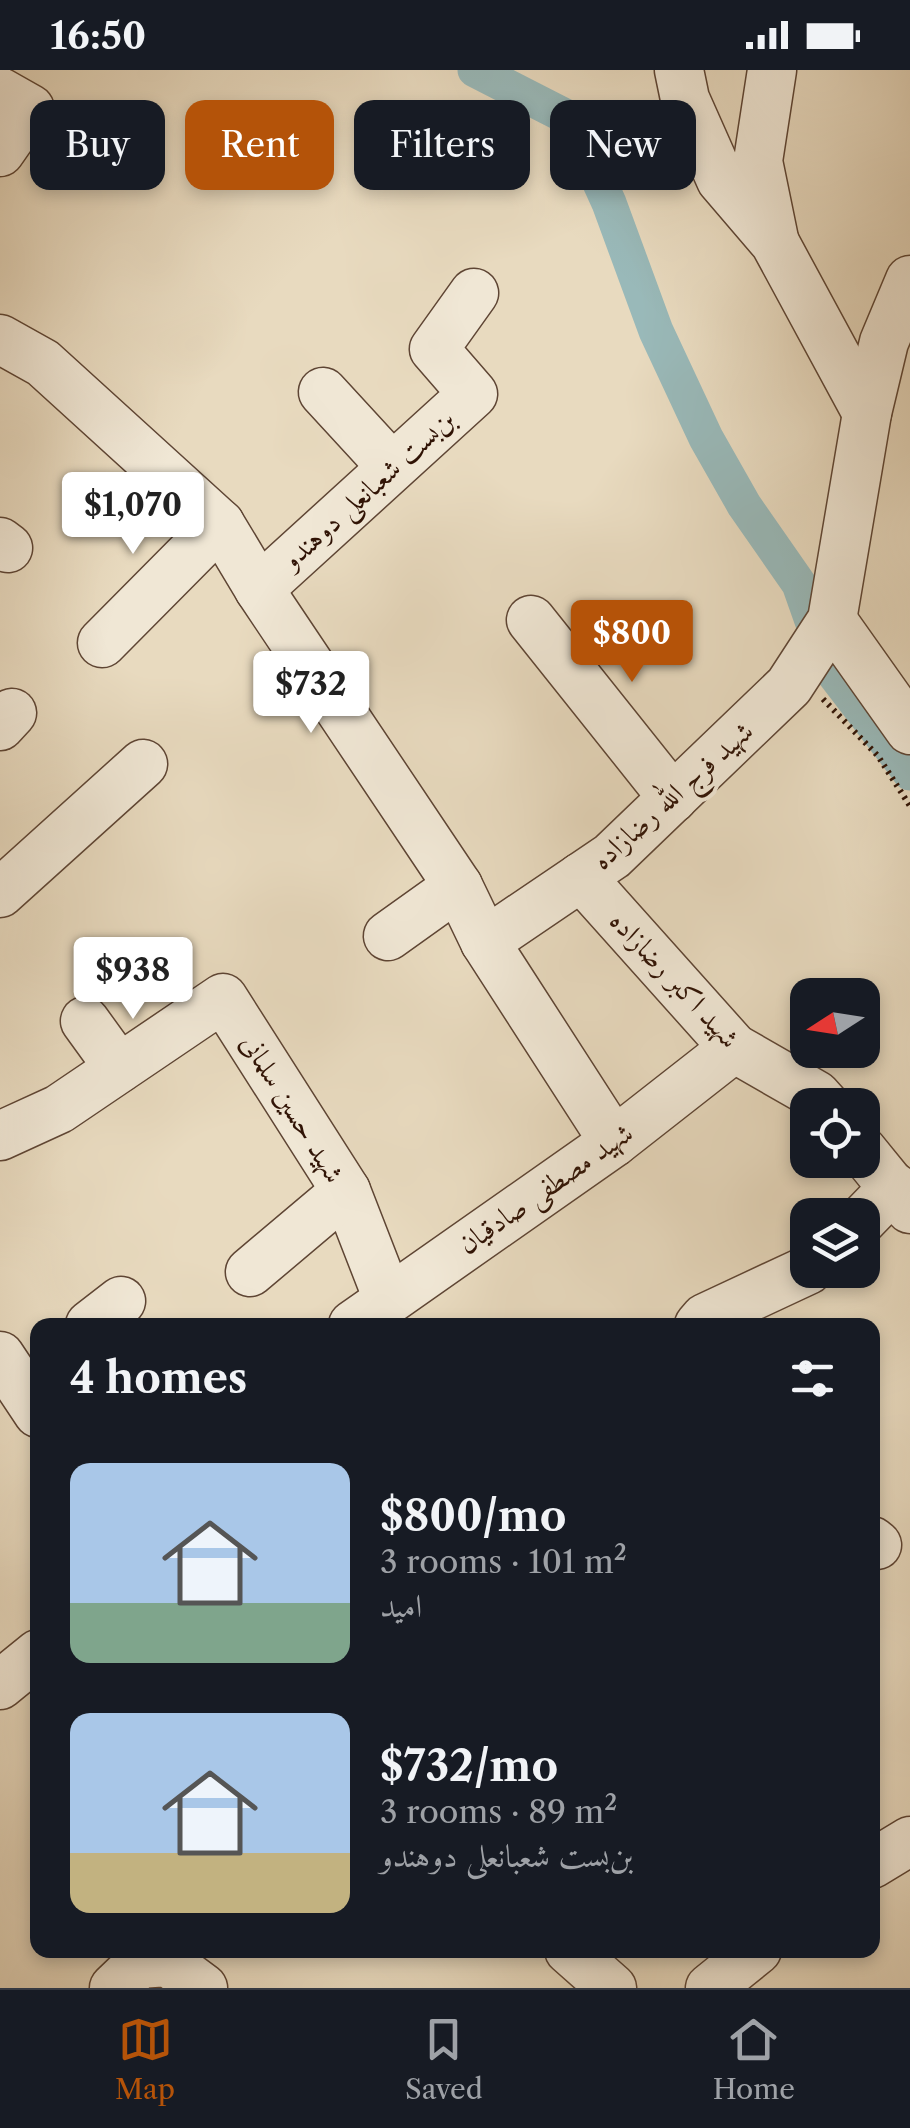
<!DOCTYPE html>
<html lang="en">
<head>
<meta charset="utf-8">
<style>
	body { margin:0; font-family:"Libre Caslon Text",Amiri,serif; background:#20242c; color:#f1f3f6; height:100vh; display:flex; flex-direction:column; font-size:38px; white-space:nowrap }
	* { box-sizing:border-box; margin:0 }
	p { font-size:32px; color:#9ea1a6 }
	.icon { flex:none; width:55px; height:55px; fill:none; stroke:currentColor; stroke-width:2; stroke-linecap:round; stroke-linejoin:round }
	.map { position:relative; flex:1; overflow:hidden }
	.side { position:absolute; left:30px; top:1248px; width:850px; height:640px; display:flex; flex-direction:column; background:#171b24; border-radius:20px; box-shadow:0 5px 15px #0003 }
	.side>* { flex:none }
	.hud { position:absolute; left:30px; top:30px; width:850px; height:90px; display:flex; gap:20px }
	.needle { width:65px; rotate:258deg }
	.fabs { position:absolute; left:790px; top:908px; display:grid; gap:20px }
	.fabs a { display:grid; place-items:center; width:90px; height:90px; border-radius:20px; background:#171b24; box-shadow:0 5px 15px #0003; font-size:50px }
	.price { position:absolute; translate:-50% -85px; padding:0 22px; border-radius:10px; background:#fff; color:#222; font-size:32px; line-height:65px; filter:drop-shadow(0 2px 5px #0008) }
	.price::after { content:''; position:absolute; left:50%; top:60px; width:30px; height:22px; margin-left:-15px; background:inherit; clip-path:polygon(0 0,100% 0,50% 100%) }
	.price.current { background:#b45309; color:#fff }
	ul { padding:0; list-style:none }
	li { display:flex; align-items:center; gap:30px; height:250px; padding:0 40px }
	li span { display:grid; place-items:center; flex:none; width:280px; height:200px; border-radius:20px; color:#555 }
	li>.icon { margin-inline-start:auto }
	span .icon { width:120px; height:120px; fill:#fffc; stroke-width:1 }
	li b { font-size:42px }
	h2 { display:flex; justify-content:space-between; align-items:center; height:120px; padding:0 40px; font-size:42px }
	.chip { padding:0 35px; border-radius:20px; background:#171b24; box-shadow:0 5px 15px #0003; font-size:35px; line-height:90px }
	.chip.current { background:#b45309; color:#fff }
	.status { display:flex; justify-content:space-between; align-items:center; height:70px; padding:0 50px; background:#171b24; direction:ltr }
	.status svg { height:28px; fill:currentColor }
	.menu { display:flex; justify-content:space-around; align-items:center; height:140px; border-top:2px solid #363941; background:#171b24; font-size:28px; color:#9ea1a6 }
	.menu a { display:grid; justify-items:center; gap:5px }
	.menu .current { color:#b45309 }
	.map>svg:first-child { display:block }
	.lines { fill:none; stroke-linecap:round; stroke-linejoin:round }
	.canal { stroke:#99b9b9; stroke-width:35 }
	.minor-casing { stroke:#5e4534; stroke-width:51 }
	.path { stroke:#301305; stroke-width:6; stroke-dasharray:2.5 5; stroke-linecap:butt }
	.minor { stroke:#f0e7d5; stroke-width:48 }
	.labels { text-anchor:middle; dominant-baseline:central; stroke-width:8; stroke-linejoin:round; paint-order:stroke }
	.street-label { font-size:28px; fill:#301305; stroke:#f0e7d5 }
</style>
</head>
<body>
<div class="status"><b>16:50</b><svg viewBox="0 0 49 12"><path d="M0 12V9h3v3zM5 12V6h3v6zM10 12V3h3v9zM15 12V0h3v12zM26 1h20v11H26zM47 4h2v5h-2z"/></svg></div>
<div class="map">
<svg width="910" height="1918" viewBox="0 0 910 1918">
	<rect width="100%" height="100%" fill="#e8dabf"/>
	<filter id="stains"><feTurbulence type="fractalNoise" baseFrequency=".002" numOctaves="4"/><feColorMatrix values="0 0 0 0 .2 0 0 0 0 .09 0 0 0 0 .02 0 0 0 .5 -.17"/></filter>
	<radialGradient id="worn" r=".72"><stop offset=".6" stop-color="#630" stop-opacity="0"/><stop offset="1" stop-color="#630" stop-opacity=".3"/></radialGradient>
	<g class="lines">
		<polyline class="canal" points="475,0 571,49 609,133 656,261 706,368 744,435 799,514 828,596 910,703"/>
		<g class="minor-casing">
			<g id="minor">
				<polyline points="679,0 685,29 721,110 775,173 867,343"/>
				<polyline points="772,0 758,91 774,169"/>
				<polyline points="0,22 30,39 0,82"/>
				<polyline points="0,269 43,293 220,454 259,519 458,816 485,872 614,1072"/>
				<polyline points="323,322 392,397"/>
				<polyline points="0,472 8,478"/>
				<polyline points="259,519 473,324 434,279 474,223"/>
				<polyline points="531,550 673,728"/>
				<polyline points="832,550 910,660"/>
				<polyline points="102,573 220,454"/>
				<polyline points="0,656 12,643"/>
				<polyline points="581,807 734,978 816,1025 825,1035"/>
				<polyline points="0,823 143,694"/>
				<polyline points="388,866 458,816"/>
				<polyline points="485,872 612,786 789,616 832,550 867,343 884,272 910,210"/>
				<polyline points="85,951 119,998"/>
				<polyline points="0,1066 59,1039 223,928 346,1121 388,1229"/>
				<polyline points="862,1080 910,1139"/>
				<polyline points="862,1150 894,1117"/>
				<polyline points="250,1202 346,1121"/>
				<polyline points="90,1255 121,1231"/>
				<polyline points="353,1255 614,1072 734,978"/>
				<polyline points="699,1255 705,1248 808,1200"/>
				<polyline points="0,1286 38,1343"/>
				<polyline points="872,1471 877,1475"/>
				<polyline points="0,1615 38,1584"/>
				<polyline points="872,1794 910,1771"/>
				<polyline points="569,1880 612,1918"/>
				<polyline points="114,1918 139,1894 168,1892 203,1918"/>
				<polyline points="710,1918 757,1880"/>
			</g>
		</g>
		<polyline class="path" points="823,629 878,686 910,736"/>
		<use href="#minor" class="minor"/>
	</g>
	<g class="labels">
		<g class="street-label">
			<text transform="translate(368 419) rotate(-42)">بن‌بست شعبانعلی دوهندو</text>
			<text transform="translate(672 725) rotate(-42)">شهید فرج الله رضازاده</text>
			<text transform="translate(675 909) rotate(47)">شهید اکبر رضازاده</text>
			<text transform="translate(293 1038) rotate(58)">شهید حسین سلمانی</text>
			<text transform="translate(545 1118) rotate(-35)">شهید مصطفی صادقیان</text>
		</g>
	</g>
	<rect width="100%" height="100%" filter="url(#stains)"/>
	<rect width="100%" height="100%" fill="url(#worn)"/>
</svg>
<div class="fabs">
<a><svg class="needle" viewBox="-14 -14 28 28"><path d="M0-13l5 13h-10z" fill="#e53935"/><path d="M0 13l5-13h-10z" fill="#9ea1a6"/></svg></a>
<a><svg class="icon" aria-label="locate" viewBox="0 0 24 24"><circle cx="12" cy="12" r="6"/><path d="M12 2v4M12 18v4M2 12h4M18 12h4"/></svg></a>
<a><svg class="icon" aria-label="layers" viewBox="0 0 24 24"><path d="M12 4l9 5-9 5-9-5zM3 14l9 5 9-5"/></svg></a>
</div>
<b class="price" style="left:133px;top:487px">$1,070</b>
<b class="price current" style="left:632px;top:615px">$800</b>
<b class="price" style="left:311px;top:666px">$732</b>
<b class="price" style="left:133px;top:952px">$938</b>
<div class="hud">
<a class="chip">Buy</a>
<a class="chip current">Rent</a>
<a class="chip">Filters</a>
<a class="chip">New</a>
</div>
<section class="side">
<h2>4 homes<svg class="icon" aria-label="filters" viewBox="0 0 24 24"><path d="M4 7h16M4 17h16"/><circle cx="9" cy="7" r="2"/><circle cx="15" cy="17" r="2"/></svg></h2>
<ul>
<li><span style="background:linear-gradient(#a9c7e8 70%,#7fa58c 0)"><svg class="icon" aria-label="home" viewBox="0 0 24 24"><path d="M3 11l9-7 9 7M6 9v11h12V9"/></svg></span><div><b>$800/mo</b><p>3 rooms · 101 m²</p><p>امید</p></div></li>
<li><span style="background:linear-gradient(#a9c7e8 70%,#c2b280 0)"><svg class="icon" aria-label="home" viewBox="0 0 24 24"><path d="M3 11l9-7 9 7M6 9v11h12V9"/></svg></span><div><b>$732/mo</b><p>3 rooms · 89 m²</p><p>بن‌بست شعبانعلی دوهندو</p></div></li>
</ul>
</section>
</div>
<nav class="menu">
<a class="current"><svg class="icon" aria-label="map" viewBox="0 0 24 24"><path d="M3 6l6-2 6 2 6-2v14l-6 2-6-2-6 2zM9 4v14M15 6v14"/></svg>Map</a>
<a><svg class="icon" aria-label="saved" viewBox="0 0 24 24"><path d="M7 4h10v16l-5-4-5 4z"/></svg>Saved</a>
<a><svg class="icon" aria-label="home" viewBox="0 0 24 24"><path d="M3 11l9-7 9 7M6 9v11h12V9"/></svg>Home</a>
</nav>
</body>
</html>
